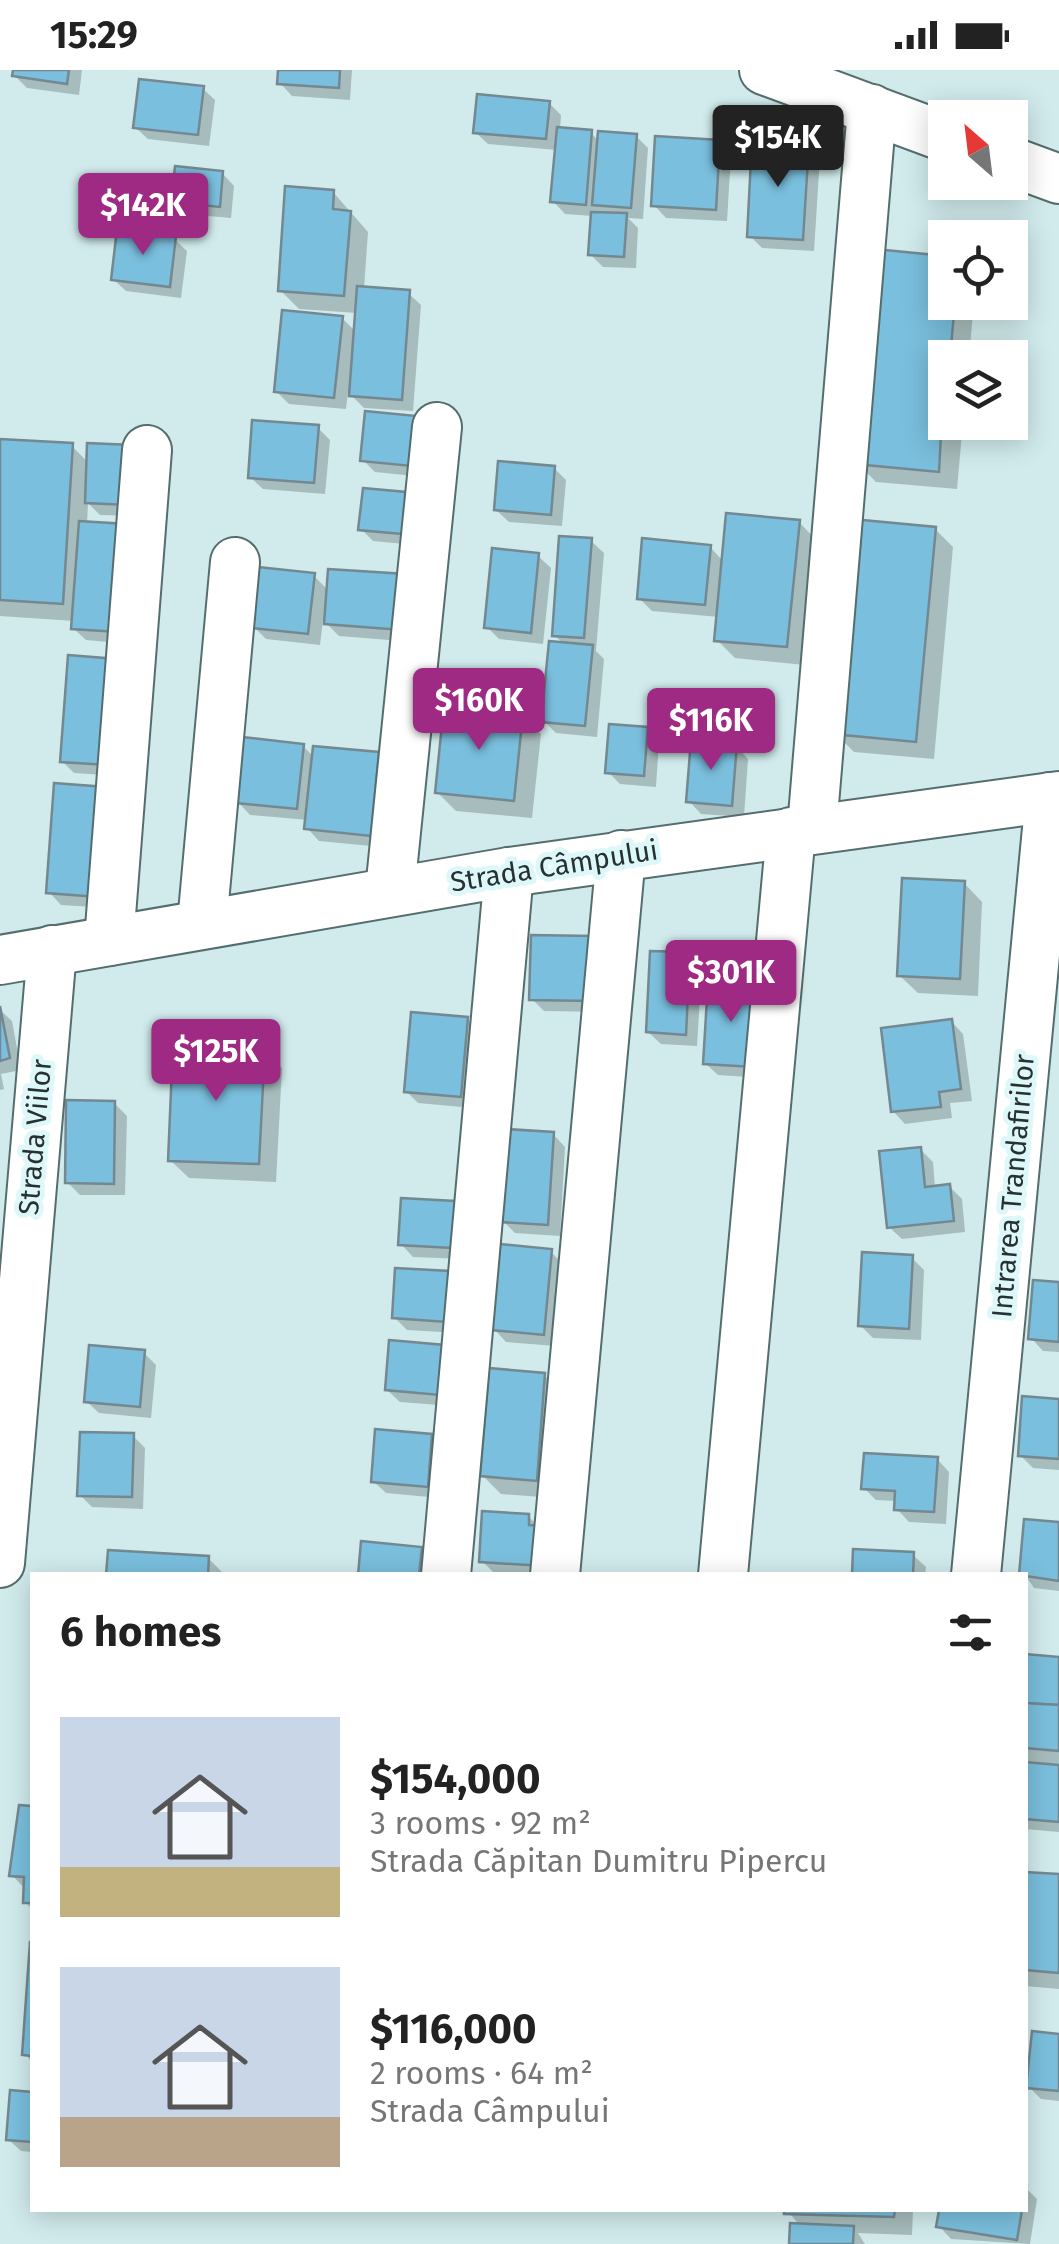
<!DOCTYPE html>
<html lang="en">
<head>
<meta charset="utf-8">
<style>
	body { margin:0; font-family:"Fira Sans",sans-serif; background:#f2f2f2; color:#222; height:100vh; display:flex; flex-direction:column; font-size:38px; white-space:nowrap }
	* { box-sizing:border-box; margin:0 }
	p { font-size:32px; color:#767676 }
	.icon { flex:none; width:55px; height:55px; fill:none; stroke:currentColor; stroke-width:2; stroke-linecap:round; stroke-linejoin:round }
	.map { position:relative; flex:1; overflow:hidden }
	.details { position:absolute; left:30px; top:1502px; width:998px; height:640px; display:flex; flex-direction:column; background:#fff; border-radius:0px; box-shadow:0 5px 25px #0003 }
	.details>* { flex:none }
	.needle { width:65px; rotate:332deg }
	.fabs { position:absolute; left:928px; top:30px; display:grid; gap:20px }
	.fabs a { display:grid; place-items:center; width:100px; height:100px; border-radius:0px; background:#fff; box-shadow:0 5px 25px #0003; font-size:50px }
	.price { position:absolute; translate:-50% -85px; padding:0 22px; border-radius:10px; background:#9f2a84; color:#fff; font-size:32px; line-height:65px; filter:drop-shadow(0 2px 5px #0008) }
	.price::after { content:''; position:absolute; left:50%; top:60px; width:30px; height:22px; margin-left:-15px; background:inherit; clip-path:polygon(0 0,100% 0,50% 100%) }
	.price.selected { background:#222; color:#fff }
	ul { padding:0; list-style:none }
	li { display:flex; align-items:center; gap:30px; height:250px; padding:0 30px }
	li span { display:grid; place-items:center; flex:none; width:280px; height:200px; border-radius:0px; color:#555 }
	li>.icon { margin-inline-start:auto }
	span .icon { width:120px; height:120px; fill:#fffc; stroke-width:1 }
	li b { font-size:42px }
	h2 { display:flex; justify-content:space-between; align-items:center; height:120px; padding:0 30px; font-size:42px }
	.status { display:flex; justify-content:space-between; align-items:center; height:70px; padding:0 50px; background:#fff; direction:ltr }
	.status svg { height:28px; fill:currentColor }
	.map>svg:first-child { display:block }
	.shadow { fill:#0003 }
	.building { fill:#7abfdd; stroke:#748891; stroke-width:2.5 }
	.lines { fill:none; stroke-linecap:round; stroke-linejoin:round }
	.minor-casing { stroke:#566d6d; stroke-width:52 }
	.minor { stroke:#fff; stroke-width:48 }
	.labels { text-anchor:middle; dominant-baseline:central; stroke-width:10; stroke-linejoin:round; paint-order:stroke }
	.street-label { font-size:28px; fill:#273131; stroke:#def8f9 }
</style>
</head>
<body>
<div class="status"><b>15:29</b><svg viewBox="0 0 49 12"><path d="M0 12V9h3v3zM5 12V6h3v6zM10 12V3h3v9zM15 12V0h3v12zM26 1h20v11H26zM47 4h2v5h-2z"/></svg></div>
<div class="map">
<svg width="1059" height="2174" viewBox="0 0 1059 2174">
	<rect width="100%" height="100%" fill="#d1ebec"/>
	<g class="shadow">
		<polygon points="15,0 82,0 79,25 27,18 14,5"/>
		<polygon points="281,0 352,0 350,30 292,26 280,13"/>
		<polygon points="202,18 215,30 209,76 148,69 135,57"/>
		<polygon points="549,33 561,45 560,60 590,62 599,71 636,66 648,78 643,149 628,148 638,158 636,198 603,197 590,184 593,146 565,144 553,131 557,80 488,74 475,62"/>
		<polygon points="719,72 731,85 727,151 666,148 654,135"/>
		<polygon points="808,75 820,87 814,181 762,178 750,166"/>
		<polygon points="222,103 234,116 231,148 186,144 174,131"/>
		<polygon points="333,122 368,162 364,219 408,223 421,235 413,341 364,338 348,322 346,339 289,334 276,321 342,248 356,262 357,243 299,239 280,220"/>
		<polygon points="174,169 187,181 181,228 126,221 113,209"/>
		<polygon points="945,188 945,232 974,232 969,288 945,288 945,352 963,352 957,419 876,412 858,394"/>
		<polygon points="367,344 434,408 375,402 363,390"/>
		<polygon points="318,358 330,370 325,424 263,419 250,407"/>
		<polygon points="0,372 72,376 140,446 100,445 88,433 87,454 131,574 86,570 73,558 74,551 0,546"/>
		<polygon points="554,398 566,410 562,456 509,452 496,440"/>
		<polygon points="416,425 425,476 373,471 361,459"/>
		<polygon points="799,452 817,471 805,595 735,588 717,570 719,547 652,541 639,528 710,477 724,492"/>
		<polygon points="935,459 953,477 934,689 854,682 835,663"/>
		<polygon points="591,471 604,483 596,581 604,589 597,667 556,663 544,651 564,574 554,565"/>
		<polygon points="538,486 551,498 543,574 499,569 487,557"/>
		<polygon points="314,506 329,521 414,572 339,566 323,550 320,575 266,569 254,557"/>
		<polygon points="70,588 120,706 74,703 62,691"/>
		<polygon points="522,646 541,664 532,748 456,741 437,722"/>
		<polygon points="646,659 659,671 656,717 620,714 608,702"/>
		<polygon points="303,676 314,687 378,685 390,697 382,777 319,771 307,758 308,750 250,745 238,732"/>
		<polygon points="736,676 748,689 744,747 701,744 689,731"/>
		<polygon points="56,716 110,838 61,835 49,822"/>
		<polygon points="964,813 982,832 978,926 918,923 899,905"/>
		<polygon points="605,881 604,942 544,941 532,929"/>
		<polygon points="689,885 702,897 697,976 661,974 648,962"/>
		<polygon points="711,915 766,1008 718,1005 705,993"/>
		<polygon points="0,940 12,951 21,1000 1,1004 4,1019 0,1020"/>
		<polygon points="467,949 480,962 473,1038 418,1033 406,1021"/>
		<polygon points="951,951 963,964 972,1031 950,1033 952,1048 905,1054 893,1041"/>
		<polygon points="264,980 282,998 276,1112 189,1108 170,1090"/>
		<polygon points="114,1033 127,1046 125,1125 80,1125 67,1112"/>
		<polygon points="553,1064 565,1077 560,1166 515,1163 503,1151"/>
		<polygon points="921,1080 933,1092 935,1118 949,1116 962,1129 965,1162 902,1169 889,1157"/>
		<polygon points="454,1133 466,1146 464,1189 413,1187 401,1174"/>
		<polygon points="551,1182 563,1194 556,1276 506,1272 494,1259"/>
		<polygon points="912,1188 924,1200 921,1270 873,1268 860,1255"/>
		<polygon points="397,1201 459,1263 407,1260 395,1248"/>
		<polygon points="1059,1215 1059,1282 1043,1281 1031,1268"/>
		<polygon points="391,1273 452,1336 400,1332 387,1320"/>
		<polygon points="144,1283 156,1295 151,1348 99,1343 86,1331"/>
		<polygon points="544,1305 563,1323 554,1428 501,1424 482,1405"/>
		<polygon points="1059,1331 1059,1400 1033,1398 1020,1385"/>
		<polygon points="133,1366 145,1378 143,1439 92,1437 80,1425"/>
		<polygon points="431,1366 444,1379 440,1428 386,1423 373,1411"/>
		<polygon points="937,1389 949,1402 946,1454 909,1452 897,1439 897,1431 876,1430 864,1418"/>
		<polygon points="528,1446 540,1458 555,1505 494,1503 482,1491"/>
		<polygon points="1059,1455 1059,1521 1034,1518 1025,1505"/>
		<polygon points="421,1479 433,1492 432,1505 360,1505"/>
		<polygon points="913,1485 926,1497 925,1505 854,1505"/>
		<polygon points="208,1488 225,1505 109,1505"/>
		<polygon points="1025,1587 1059,1590 1059,1762 1025,1759"/>
		<polygon points="21,1738 32,1739 32,1839 25,1832 26,1820 12,1805"/>
		<polygon points="1025,1804 1059,1807 1059,1919 1025,1916"/>
		<polygon points="32,1874 32,1992 25,1984"/>
		<polygon points="1059,1966 1059,2031 1041,2029 1029,2017"/>
		<polygon points="12,2023 32,2025 32,2082 21,2081 8,2069"/>
		<polygon points="1025,2117 1037,2129 1030,2174 951,2169 939,2156 941,2140 1025,2140"/>
		<polygon points="787,2140 913,2140 912,2165 858,2163 865,2174 792,2174 800,2156"/>
	</g>
	<g class="building">
		<polygon points="13,0 69,0 67,14 12,6"/>
		<polygon points="278,0 340,0 339,18 277,14"/>
		<polygon points="139,9 204,16 198,65 133,58"/>
		<polygon points="477,24 550,31 546,69 473,63"/>
		<polygon points="557,57 592,60 586,135 550,132"/>
		<polygon points="598,61 637,64 631,138 592,135"/>
		<polygon points="655,66 720,70 716,140 651,136"/>
		<polygon points="752,69 809,73 803,170 747,167"/>
		<polygon points="175,96 223,101 220,137 171,132"/>
		<polygon points="285,116 334,120 333,139 351,141 344,226 278,221"/>
		<polygon points="591,142 627,143 624,187 588,185"/>
		<polygon points="117,159 176,166 170,217 111,210"/>
		<polygon points="875,179 945,186 945,232 955,232 950,288 945,288 939,402 855,394"/>
		<polygon points="357,216 410,220 402,330 349,326"/>
		<polygon points="282,240 343,246 334,328 274,322"/>
		<polygon points="365,341 427,347 422,397 360,391"/>
		<polygon points="252,350 319,355 314,413 248,408"/>
		<polygon points="0,369 73,373 63,534 0,530"/>
		<polygon points="87,373 132,375 129,435 85,433"/>
		<polygon points="498,391 555,396 551,445 494,440"/>
		<polygon points="363,418 417,423 413,465 358,460"/>
		<polygon points="726,443 800,450 787,577 714,571"/>
		<polygon points="852,449 936,457 916,672 833,664"/>
		<polygon points="79,451 127,454 119,562 71,559"/>
		<polygon points="559,466 592,468 584,568 552,566"/>
		<polygon points="642,468 711,475 705,535 637,529"/>
		<polygon points="492,478 539,483 531,563 484,558"/>
		<polygon points="258,497 315,503 308,564 251,558"/>
		<polygon points="328,499 406,504 402,560 324,554"/>
		<polygon points="549,571 593,575 585,656 541,652"/>
		<polygon points="68,585 117,589 108,695 60,692"/>
		<polygon points="444,635 523,643 514,731 435,723"/>
		<polygon points="609,654 648,657 644,706 605,703"/>
		<polygon points="242,667 304,674 297,739 235,733"/>
		<polygon points="691,670 737,674 732,736 686,732"/>
		<polygon points="313,676 379,682 371,766 304,759"/>
		<polygon points="54,713 106,717 98,827 46,823"/>
		<polygon points="902,808 965,811 960,909 897,906"/>
		<polygon points="531,865 594,866 592,931 529,930"/>
		<polygon points="650,881 690,882 686,965 646,962"/>
		<polygon points="708,912 760,916 754,997 703,994"/>
		<polygon points="0,936 10,988 0,991"/>
		<polygon points="411,942 468,947 461,1027 404,1022"/>
		<polygon points="952,949 961,1019 939,1022 941,1037 891,1042 881,958"/>
		<polygon points="173,973 265,977 259,1094 168,1091"/>
		<polygon points="66,1030 115,1031 114,1114 65,1113"/>
		<polygon points="506,1059 554,1062 548,1155 500,1152"/>
		<polygon points="921,1077 925,1117 950,1114 954,1151 887,1158 879,1081"/>
		<polygon points="401,1128 455,1131 452,1178 398,1175"/>
		<polygon points="500,1174 552,1179 544,1265 491,1260"/>
		<polygon points="862,1182 913,1185 909,1259 858,1256"/>
		<polygon points="395,1198 450,1201 447,1252 392,1248"/>
		<polygon points="1033,1210 1059,1212 1059,1272 1028,1269"/>
		<polygon points="389,1270 445,1275 440,1325 385,1320"/>
		<polygon points="89,1275 145,1280 140,1337 84,1332"/>
		<polygon points="489,1298 545,1303 537,1411 480,1406"/>
		<polygon points="1022,1326 1059,1329 1059,1389 1018,1386"/>
		<polygon points="375,1359 432,1364 428,1417 371,1412"/>
		<polygon points="80,1362 134,1363 132,1427 77,1426"/>
		<polygon points="864,1383 938,1387 934,1442 894,1440 895,1421 861,1419"/>
		<polygon points="482,1441 529,1444 529,1455 546,1456 543,1496 479,1492"/>
		<polygon points="1024,1449 1059,1452 1059,1511 1019,1505"/>
		<polygon points="361,1471 422,1477 419,1505 358,1505"/>
		<polygon points="853,1479 914,1482 913,1505 852,1505"/>
		<polygon points="108,1480 209,1486 208,1505 106,1505"/>
		<polygon points="1025,1584 1059,1587 1059,1635 1025,1633"/>
		<polygon points="1025,1633 1059,1635 1059,1681 1025,1678"/>
		<polygon points="1025,1692 1059,1695 1059,1752 1025,1749"/>
		<polygon points="19,1735 32,1736 32,1833 23,1833 24,1807 9,1806"/>
		<polygon points="1025,1802 1059,1804 1059,1903 1025,1900"/>
		<polygon points="30,1872 32,1872 32,1986 22,1985"/>
		<polygon points="1032,1961 1059,1964 1059,2021 1026,2018"/>
		<polygon points="10,2020 32,2022 32,2072 6,2070"/>
		<polygon points="784,2140 895,2140 894,2147 784,2144"/>
		<polygon points="939,2140 1022,2140 1017,2170 936,2157"/>
		<polygon points="790,2153 854,2156 853,2174 789,2174"/>
	</g>
	<g class="lines">
		<g class="minor-casing">
			<g id="minor">
				<polyline points="764,0 945,67"/>
				<polyline points="1010,91 1059,109"/>
				<polyline points="812,758 872,39"/>
				<polyline points="390,821 437,357"/>
				<polyline points="202,854 235,492"/>
				<polyline points="109,871 147,380"/>
				<polyline points="0,890 509,802 1059,726"/>
				<polyline points="0,1493 52,880"/>
				<polyline points="446,1505 509,802"/>
				<polyline points="555,1505 621,785"/>
				<polyline points="723,1505 791,762"/>
				<polyline points="976,1505 1050,727"/>
			</g>
		</g>
		<use href="#minor" class="minor"/>
	</g>
	<g class="labels">
		<g class="street-label">
			<text transform="translate(554 796) rotate(-9)">Strada Câmpului</text>
			<text transform="translate(35 1067) rotate(-85)">Strada Viilor</text>
			<text transform="translate(1013 1116) rotate(-85)">Intrarea Trandafirilor</text>
		</g>
	</g>
</svg>
<div class="fabs">
<a><svg class="needle" viewBox="-14 -14 28 28"><path d="M0-13l5 13h-10z" fill="#e53935"/><path d="M0 13l5-13h-10z" fill="#767676"/></svg></a>
<a><svg class="icon" aria-label="locate" viewBox="0 0 24 24"><circle cx="12" cy="12" r="6"/><path d="M12 2v4M12 18v4M2 12h4M18 12h4"/></svg></a>
<a><svg class="icon" aria-label="layers" viewBox="0 0 24 24"><path d="M12 4l9 5-9 5-9-5zM3 14l9 5 9-5"/></svg></a>
</div>
<b class="price selected" style="left:778px;top:120px">$154K</b>
<b class="price" style="left:143px;top:188px">$142K</b>
<b class="price" style="left:479px;top:683px">$160K</b>
<b class="price" style="left:711px;top:703px">$116K</b>
<b class="price" style="left:731px;top:955px">$301K</b>
<b class="price" style="left:216px;top:1034px">$125K</b>
<section class="details">
<h2>6 homes<svg class="icon" aria-label="filters" viewBox="0 0 24 24"><path d="M4 7h16M4 17h16"/><circle cx="9" cy="7" r="2"/><circle cx="15" cy="17" r="2"/></svg></h2>
<ul>
<li><span style="background:linear-gradient(#c9d6e8 75%,#c2b280 0)"><svg class="icon" aria-label="home" viewBox="0 0 24 24"><path d="M3 11l9-7 9 7M6 9v11h12V9"/></svg></span><div><b>$154,000</b><p>3 rooms · 92 m²</p><p>Strada Căpitan Dumitru Pipercu</p></div></li>
<li><span style="background:linear-gradient(#c9d6e8 75%,#b9a48a 0)"><svg class="icon" aria-label="home" viewBox="0 0 24 24"><path d="M3 11l9-7 9 7M6 9v11h12V9"/></svg></span><div><b>$116,000</b><p>2 rooms · 64 m²</p><p>Strada Câmpului</p></div></li>
</ul>
</section>
</div>
</body>
</html>
